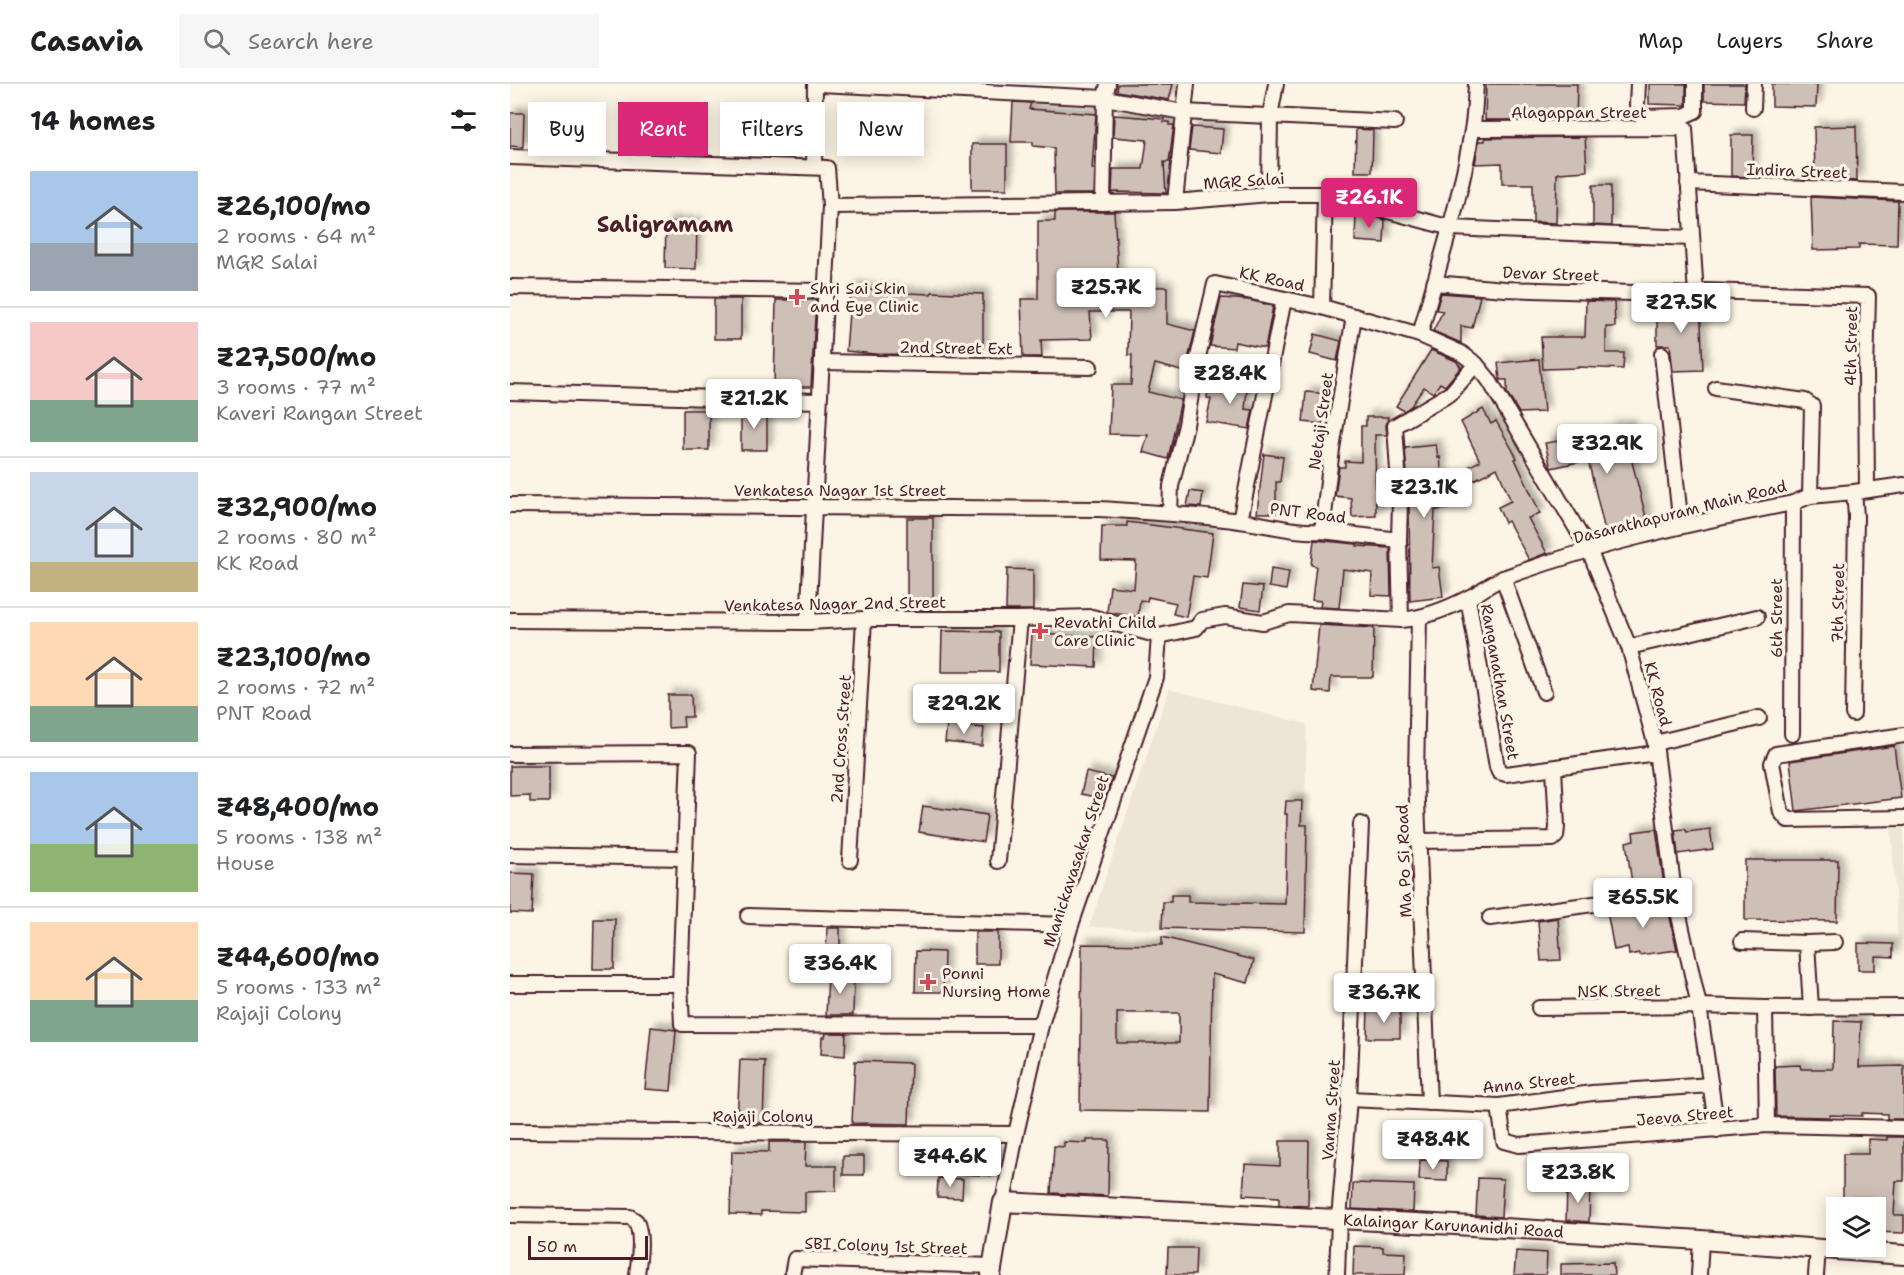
<!DOCTYPE html>
<html lang="en">
<head>
<meta charset="utf-8">
<style>
	body { margin:0; font-family:"Shantell Sans",sans-serif; background:#f6f6f6; color:#202124; height:100vh; display:flex; flex-direction:column; font-size:22px; white-space:nowrap }
	* { box-sizing:border-box; margin:0 }
	p { font-size:20px; color:#757577 }
	.icon { flex:none; width:33px; height:33px; fill:none; stroke:currentColor; stroke-width:2; stroke-linecap:round; stroke-linejoin:round }
	.map { position:relative; flex:1; overflow:hidden }
	.side { display:flex; flex-direction:column; background:#fff; width:510px }
	.side>* { flex:none }
	.top-card { position:absolute; left:18px; top:18px; width:570px; height:54px; display:flex; gap:12px }
	.buttons { position:absolute; left:1316px; top:1113px; display:grid; gap:12px }
	.buttons a { display:grid; place-items:center; width:60px; height:60px; border-radius:0px; background:#fff; box-shadow:0 3px 15px #0003; font-size:30px }
	.scale { position:absolute; left:18px; bottom:15px; width:120px; box-sizing:border-box; padding-left:6px; border:3px solid #4a1f2b; border-top:0; font-size:16px; line-height:21px; white-space:nowrap; color:#4a1f2b; -webkit-text-stroke:4px #fcf5e5; paint-order:stroke }
	.price { position:absolute; translate:-50% -51px; padding:0 14px; border-radius:6px; background:#fff; color:#222; font-size:20px; line-height:39px; filter:drop-shadow(0 2px 3px #0008) }
	.price::after { content:''; position:absolute; left:50%; top:36px; width:18px; height:14px; margin-left:-9px; background:inherit; clip-path:polygon(0 0,100% 0,50% 100%) }
	.price.current { background:#db2777; color:#fff }
	ul { padding:0; list-style:none }
	li { display:flex; align-items:center; gap:18px; height:150px; padding:0 30px }
	li+li { border-top:2px solid #e0e0e0 }
	li span { display:grid; place-items:center; flex:none; width:168px; height:120px; border-radius:0px; color:#555 }
	li>.icon { margin-inline-start:auto }
	span .icon { width:72px; height:72px; fill:#fffc; stroke-width:1 }
	li b { font-size:26px }
	h2 { display:flex; justify-content:space-between; align-items:center; height:72px; padding:0 30px; font-size:26px }
	.pill { padding:0 21px; border-radius:0px; background:#fff; box-shadow:0 3px 15px #0003; font-size:21px; line-height:54px }
	.pill.current { background:#db2777; color:#fff }
	header { display:flex; align-items:center; gap:36px; box-sizing:border-box; height:84px; padding:0 30px; background:#fff; border-bottom:2px solid #e0e0e0 }
	header strong { font-size:28px }
	nav { display:flex; gap:33px; margin-inline-start:auto; font-size:21px }
	.search { width:420px; height:54px; background:#f6f6f6; display:flex; align-items:center; gap:15px; box-sizing:border-box; padding:0 21px; border-radius:0px; color:#757577; font-size:22px }
	main { display:flex; flex:1; min-height:0 }
	.map>svg:first-child { display:block }
	.built { fill:#eee5d7 }
	.building { fill:#cfc0b7; stroke:#4a1f2b; stroke-width:1.5; fill-rule:evenodd; filter:url(#shadow) }
	.lines { fill:none; stroke-linecap:round; stroke-linejoin:round }
	.street-casing { stroke:#4a1f2b; stroke-width:18 }
	.secondary-casing { stroke:#4a1f2b; stroke-width:22 }
	.street { stroke:#fcf5e5; stroke-width:14 }
	.secondary { stroke:#fcf5e5; stroke-width:18 }
	.poi-dot { fill:#d1495b; stroke:#fcf5e5; stroke-width:2 }
	.labels { text-anchor:middle; dominant-baseline:central; stroke-width:6; stroke-linejoin:round; paint-order:stroke }
	.street-label { font-size:16px; fill:#4a1f2b; stroke:#fcf5e5 }
	.poi-label { font-size:16px; fill:#4a1f2b; stroke:#fcf5e5; text-anchor:start }
	.district-label { font-size:22px; font-weight:bold; fill:#4a1f2b; stroke:#fcf5e5 }
</style>
</head>
<body>
<header>
<strong>Casavia</strong>
<div class="search"><svg class="icon" aria-label="search" viewBox="0 0 24 24"><circle cx="10" cy="10" r="6"/><path d="M15 15l6 6"/></svg>Search here</div>
<nav><a>Map</a><a>Layers</a><a>Share</a></nav>
</header>
<main>
<section class="side">
<h2>14 homes<svg class="icon" aria-label="filters" viewBox="0 0 24 24"><path d="M4 7h16M4 17h16"/><circle cx="9" cy="7" r="2"/><circle cx="15" cy="17" r="2"/></svg></h2>
<ul>
<li><span style="background:linear-gradient(#a9c7e8 60%,#9aa5b1 0)"><svg class="icon" aria-label="home" viewBox="0 0 24 24"><path d="M3 11l9-7 9 7M6 9v11h12V9"/></svg></span><div><b>₹26,100/mo</b><p>2 rooms · 64 m²</p><p>MGR Salai</p></div></li>
<li><span style="background:linear-gradient(#f6c9c9 65%,#7fa58c 0)"><svg class="icon" aria-label="home" viewBox="0 0 24 24"><path d="M3 11l9-7 9 7M6 9v11h12V9"/></svg></span><div><b>₹27,500/mo</b><p>3 rooms · 77 m²</p><p>Kaveri Rangan Street</p></div></li>
<li><span style="background:linear-gradient(#c9d6e8 75%,#c2b280 0)"><svg class="icon" aria-label="home" viewBox="0 0 24 24"><path d="M3 11l9-7 9 7M6 9v11h12V9"/></svg></span><div><b>₹32,900/mo</b><p>2 rooms · 80 m²</p><p>KK Road</p></div></li>
<li><span style="background:linear-gradient(#ffd9b3 70%,#7fa58c 0)"><svg class="icon" aria-label="home" viewBox="0 0 24 24"><path d="M3 11l9-7 9 7M6 9v11h12V9"/></svg></span><div><b>₹23,100/mo</b><p>2 rooms · 72 m²</p><p>PNT Road</p></div></li>
<li><span style="background:linear-gradient(#a9c7e8 60%,#8fb573 0)"><svg class="icon" aria-label="home" viewBox="0 0 24 24"><path d="M3 11l9-7 9 7M6 9v11h12V9"/></svg></span><div><b>₹48,400/mo</b><p>5 rooms · 138 m²</p><p>House</p></div></li>
<li><span style="background:linear-gradient(#ffd9b3 65%,#7fa58c 0)"><svg class="icon" aria-label="home" viewBox="0 0 24 24"><path d="M3 11l9-7 9 7M6 9v11h12V9"/></svg></span><div><b>₹44,600/mo</b><p>5 rooms · 133 m²</p><p>Rajaji Colony</p></div></li>
</ul>
</section>
<div class="map">
<svg width="1394" height="1191" viewBox="0 0 1394 1191">
	<defs>
		<filter id="shadow"><feDropShadow dx="5.5" dy="-5.5" stdDeviation="3" flood-color="#0004"/></filter>
	</defs>
	<rect width="100%" height="100%" fill="#fcf5e5"/>
	<filter id="ink" filterUnits="userSpaceOnUse"><feTurbulence type="fractalNoise" baseFrequency=".0167" numOctaves="2"/><feDisplacementMap in="SourceGraphic" scale="12" xChannelSelector="R" yChannelSelector="G"/><feConvolveMatrix kernelMatrix="1 2 1 2 8 2 1 2 1" color-interpolation-filters="sRGB"/></filter>
	<g filter="url(#ink)">
		<g class="built">
			<polygon points="659,605 797,640 792,852 579,843"/>
			<polygon points="1381,744 1394,744 1394,856 1388,856"/>
		</g>
		<g class="building">
			<polygon points="608,0 663,0 659,16 607,7"/>
			<polygon points="976,0 1067,0 1066,36 975,36"/>
			<polygon points="1139,0 1176,0 1176,21 1139,20"/>
			<polygon points="1194,0 1235,0 1234,18 1194,17"/>
			<polygon points="1262,0 1307,0 1306,23 1262,22"/>
			<polygon points="503,18 521,19 519,25 586,30 582,85 585,85 584,110 545,110 544,64 523,62 523,58 501,58"/>
			<polygon points="0,29 14,29 13,63 0,62"/>
			<polygon points="604,31 655,35 654,38 659,38 659,41 664,41 659,78 654,78 656,109 604,108 602,110 603,85 633,85 637,56 603,53"/>
			<polygon points="1346,42 1347,97 1305,95 1304,43"/>
			<polygon points="682,43 713,45 711,69 679,66"/>
			<polygon points="846,45 863,46 862,88 845,88"/>
			<polygon points="1221,51 1243,51 1242,93 1221,92"/>
			<polygon points="1075,53 1077,87 1049,89 1049,90 1047,90 1046,139 1023,138 1023,100 992,100 992,79 965,80 969,57 975,57 975,54"/>
			<rect x="462" y="60" width="35" height="45"/>
			<polygon points="1083,101 1101,101 1101,142 1083,141"/>
			<polygon points="1301,113 1388,117 1387,161 1349,160 1349,165 1303,166"/>
			<polygon points="545,128 604,128 609,202 657,203 657,240 685,247 675,288 645,280 638,308 671,316 658,375 633,368 638,351 599,350 601,301 621,301 622,271 618,271 619,228 580,228 582,255 531,256 532,273 513,273 511,215 528,215 528,137 545,137"/>
			<polygon points="846,128 875,136 874,159 845,157"/>
			<polygon points="156,138 187,139 186,185 155,184"/>
			<polygon points="341,203 396,209 421,210 422,208 473,210 473,267 436,267 436,271 365,270 336,267"/>
			<polygon points="931,209 970,212 962,244 951,242 951,259 923,247 933,227 926,226"/>
			<polygon points="711,214 739,216 763,222 755,264 725,258 724,264 700,262"/>
			<rect x="204" y="215" width="27" height="40"/>
			<polygon points="266,216 306,216 301,303 264,303"/>
			<polygon points="1076,217 1104,218 1105,243 1096,243 1096,269 1114,269 1113,285 1068,283 1068,284 1033,285 1031,253 1075,253"/>
			<polygon points="1147,219 1190,219 1193,286 1163,287 1160,261 1147,261"/>
			<polygon points="805,250 831,257 827,277 800,270"/>
			<polygon points="921,266 946,277 951,283 935,302 930,299 923,309 914,303 901,322 894,327 886,322"/>
			<polygon points="1029,275 1034,328 1009,329 997,309 997,296 990,296 988,279"/>
			<polygon points="720,293 738,295 735,325 743,326 739,345 696,338 701,315 697,314 699,302 719,305"/>
			<polygon points="796,308 819,310 812,340 793,338"/>
			<polygon points="231,325 257,326 257,366 231,366"/>
			<polygon points="973,325 981,340 986,337 1007,374 1005,375 1030,429 1018,434 1037,469 1019,476 998,437 995,439 988,423 1001,417 987,384 960,398 954,385 970,377 951,338"/>
			<rect x="173" y="326" width="26" height="40"/>
			<polygon points="856,333 878,333 876,342 877,351 865,351 866,432 842,433 841,414 825,412 829,383 835,383 835,377 851,378 851,342 856,342"/>
			<polygon points="1120,341 1121,374 1138,441 1096,451 1078,376 1041,384 1035,359 1101,349 1100,343"/>
			<polygon points="926,361 928,374 930,373 932,396 935,394 938,425 925,426 922,484 929,483 933,513 900,517 899,416 895,364"/>
			<polygon points="754,370 773,373 770,398 766,398 766,429 747,429"/>
			<polygon points="680,407 693,409 691,423 677,422"/>
			<rect x="397" y="434" width="26" height="92"/>
			<polygon points="617,438 703,449 697,494 683,492 676,533 663,530 666,519 638,513 637,517 630,516 628,533 597,528 600,502 624,505 626,477 591,476 592,442 617,442"/>
			<polygon points="804,456 847,460 847,462 880,464 881,512 861,511 862,489 833,485 829,524 810,523 811,517 802,516 806,482 801,481"/>
			<polygon points="497,485 523,486 523,526 496,526"/>
			<polygon points="761,485 779,488 776,506 759,503"/>
			<polygon points="733,501 753,503 750,526 730,523"/>
			<polygon points="809,541 864,544 863,593 821,593 820,609 803,607"/>
			<polygon points="432,547 489,548 489,588 431,588"/>
			<polygon points="522,550 587,553 586,583 520,580"/>
			<polygon points="158,611 181,611 182,633 173,633 174,643 158,644"/>
			<polygon points="437,640 474,644 472,662 435,658"/>
			<polygon points="1384,662 1391,714 1286,727 1280,677"/>
			<polygon points="0,682 39,682 39,718 20,718 20,711 0,712"/>
			<polygon points="576,688 602,694 595,715 571,710"/>
			<polygon points="776,717 792,717 791,741 797,741 795,848 652,844 653,818 661,818 661,811 678,811 678,818 775,820 777,730 775,730"/>
			<polygon points="413,722 477,731 473,758 409,748"/>
			<polygon points="1146,745 1154,801 1123,806 1116,758 1124,756 1123,748"/>
			<polygon points="1175,745 1177,748 1200,745 1203,765 1168,770 1165,746"/>
			<polygon points="1235,776 1328,776 1327,837 1235,836"/>
			<polygon points="0,789 24,790 22,830 0,829"/>
			<polygon points="1157,819 1167,866 1129,871 1129,869 1119,871 1118,863 1104,866 1097,827"/>
			<polygon points="1048,834 1051,876 1031,877 1028,837"/>
			<polygon points="84,835 105,835 104,885 83,885"/>
			<polygon points="317,844 330,844 330,875 316,874"/>
			<rect x="465" y="848" width="23" height="32"/>
			<path d="M652,853L744,876L738,899L702,890L700,1028L570,1026L572,860L652,861ZM607,929H669V959H607Z"/>
			<polygon points="1348,859 1383,860 1383,873 1365,872 1365,886 1348,886"/>
			<polygon points="406,867 434,868 433,908 405,908"/>
			<polygon points="318,891 344,892 343,931 316,931"/>
			<polygon points="858,925 890,926 890,954 857,954"/>
			<polygon points="1324,937 1351,938 1349,983 1394,982 1394,1035 1377,1035 1377,1030 1352,1029 1352,1032 1320,1031 1320,1033 1266,1032 1265,982 1290,981 1291,985 1323,985"/>
			<polygon points="141,943 166,946 161,1007 135,1005"/>
			<polygon points="316,949 336,949 335,972 311,970 312,953 315,953"/>
			<polygon points="230,976 255,977 253,1039 227,1038"/>
			<polygon points="345,977 401,979 399,1040 342,1039"/>
			<polygon points="1377,1053 1394,1053 1394,1097 1386,1097 1384,1131 1394,1131 1394,1149 1365,1148 1365,1124 1360,1124 1360,1113 1333,1113 1333,1070 1358,1070 1358,1055 1377,1056"/>
			<polygon points="577,1056 599,1056 598,1112 541,1109 544,1062 554,1063 554,1058 577,1059"/>
			<polygon points="770,1057 799,1057 798,1122 769,1121 769,1113 733,1111 735,1080 770,1082"/>
			<polygon points="259,1058 296,1058 295,1082 326,1082 326,1107 295,1108 295,1128 251,1127 251,1131 220,1130 222,1067 259,1068"/>
			<polygon points="448,1067 489,1069 488,1092 447,1090"/>
			<rect x="333" y="1072" width="21" height="19"/>
			<polygon points="910,1076 937,1077 937,1097 909,1096"/>
			<polygon points="428,1094 453,1095 452,1114 427,1113"/>
			<polygon points="968,1094 993,1095 991,1133 966,1131"/>
			<polygon points="843,1099 904,1101 903,1128 842,1125"/>
			<polygon points="1057,1102 1080,1102 1079,1138 1056,1136"/>
			<polygon points="844,1162 873,1163 873,1168 896,1169 895,1191 843,1191"/>
			<polygon points="658,1164 686,1164 685,1191 657,1191"/>
			<polygon points="1006,1167 1037,1169 1036,1191 1004,1191"/>
			<polygon points="1103,1179 1104,1191 1051,1191 1051,1180"/>
		</g>
		<g class="lines">
			<g class="street-casing">
				<g id="street">
					<polyline points="309,0 595,14 673,28 885,38"/>
					<polyline points="1128,0 1127,21 1128,30 1133,33 1174,32 1185,27 1185,0"/>
					<polyline points="1243,24 1244,0"/>
					<polyline points="963,45 1175,44 1186,211"/>
					<polyline points="0,73 317,84 320,122 298,538"/>
					<polyline points="304,83 305,0"/>
					<polyline points="1178,99 1394,108"/>
					<polyline points="759,110 760,32 766,0"/>
					<polyline points="665,118 677,0"/>
					<polyline points="593,119 595,14 598,0"/>
					<polyline points="320,122 665,118 759,110 815,110 941,144 1181,154"/>
					<polyline points="924,199 995,205 1186,211 1193,207 1358,212 1356,288 1357,406"/>
					<polyline points="0,203 316,207"/>
					<polyline points="812,223 815,110"/>
					<path d="M910,251C928,183 951,115 962,46C965,31 965,15 966,0"/>
					<polyline points="1152,270 1171,442"/>
					<polyline points="312,278 580,283"/>
					<polyline points="1206,304 1295,317 1302,322 1300,412"/>
					<polyline points="0,308 308,317"/>
					<path d="M0,421L589,425C636,428 683,430 730,437C757,440 785,449 812,447L889,456L891,536"/>
					<polyline points="660,429 661,402 676,341 685,286 705,200 812,223 910,251 951,269 966,280 979,296 1079,466 1119,563 1145,659 1164,809 1189,922 1207,1046"/>
					<polyline points="730,437 774,215"/>
					<polyline points="812,447 822,365 844,232"/>
					<polyline points="889,456 890,417 885,342 941,309 966,280"/>
					<polyline points="993,494 1034,608"/>
					<polyline points="958,514 987,683 989,688 996,690 1146,669"/>
					<polyline points="909,534 906,693 919,1019"/>
					<path d="M0,536L298,538L354,535H510L582,533L649,552L686,544L692,536L715,532L753,538L779,530L891,536C915,534 939,524 960,513C972,507 983,497 996,493C1089,459 1186,438 1283,419L1300,412L1344,408L1394,401"/>
					<polyline points="1119,563 1247,533"/>
					<polyline points="1343,630 1346,432 1344,408"/>
					<polyline points="1282,650 1283,419"/>
					<polyline points="1394,651 1266,670 1262,679 1271,728 1278,736 1394,734"/>
					<polyline points="1145,659 1249,634"/>
					<polyline points="0,670 179,669 170,900 172,940 531,941"/>
					<polyline points="910,757 1043,755 1046,752 1047,743 1044,684"/>
					<polyline points="0,771 175,774"/>
					<polyline points="340,776 354,535"/>
					<polyline points="488,777 510,535"/>
					<polyline points="238,832 561,841"/>
					<polyline points="980,834 1164,809"/>
					<polyline points="1232,857 1297,859 1301,924"/>
					<polyline points="1297,859 1325,858"/>
					<polyline points="0,900 170,900"/>
					<polyline points="1029,924 1189,922 1255,924 1394,923"/>
					<polyline points="1255,924 1257,1041"/>
					<polyline points="839,1015 989,1022 1082,1009 1201,1001"/>
					<polyline points="989,1022 994,1057 1009,1061 1257,1041 1394,1044"/>
					<polyline points="0,1047 506,1050"/>
					<polyline points="493,1118 506,1050 531,941 561,841 646,593 649,552"/>
					<path d="M0,1131L120,1133L126,1137C133,1154 129,1173 127,1191"/>
					<polyline points="282,1191 285,1175 482,1182"/>
					<polyline points="827,1191 829,1135 839,1015 851,740"/>
					<polyline points="1189,1191 1191,1156"/>
					<polyline points="1306,1191 1308,1165"/>
				</g>
			</g>
			<g class="secondary-casing">
				<g id="secondary">
					<path id="s1" d="M481,1191L493,1118L945,1141L1191,1156L1394,1171"/>
				</g>
			</g>
			<use href="#street" class="street"/>
			<use href="#secondary" class="secondary"/>
		</g>
	</g>
	<g class="poi-dot">
		<path d="M284 204h6v6h6v6h-6v6h-6v-6h-6v-6h6z"/>
		<path d="M527 538h6v6h6v6h-6v6h-6v-6h-6v-6h6z"/>
		<path d="M415 889h6v6h6v6h-6v6h-6v-6h-6v-6h6z"/>
	</g>
	<g class="labels">
		<g class="street-label">
			<text x="1069" y="28">Alagappan Street</text>
			<text transform="translate(1287 87) rotate(2)">Indira Street</text>
			<text transform="translate(734 97) rotate(-4)">MGR Salai</text>
			<text transform="translate(1041 190) rotate(2)">Devar Street</text>
			<text transform="translate(762 195) rotate(12)">KK Road</text>
			<text transform="translate(1341 262) rotate(-89)">4th Street</text>
			<text transform="translate(446 264) rotate(1)">2nd Street Ext</text>
			<text transform="translate(811 337) rotate(-82)">Netaji Street</text>
			<text x="330" y="406">Venkatesa Nagar 1st Street</text>
			<text transform="translate(1170 428) rotate(-14)">Dasarathapuram Main Road</text>
			<text transform="translate(798 429) rotate(7)">PNT Road</text>
			<text transform="translate(1328 519) rotate(-89)">7th Street</text>
			<text transform="translate(325 520) rotate(-1)">Venkatesa Nagar 2nd Street</text>
			<text transform="translate(1266 534) rotate(-90)">6th Street</text>
			<text transform="translate(990 598) rotate(80)">Ranganathan Street</text>
			<text transform="translate(1148 610) rotate(75)">KK Road</text>
			<text transform="translate(331 655) rotate(-86)">2nd Cross Street</text>
			<text transform="translate(566 777) rotate(-72)">Manickavasakar Street</text>
			<text transform="translate(894 777) rotate(-92)">Ma Po Si Road</text>
			<text transform="translate(1109 907) rotate(-1)">NSK Street</text>
			<text transform="translate(1019 999) rotate(-6)">Anna Street</text>
			<text transform="translate(821 1026) rotate(-86)">Vanna Street</text>
			<text x="253" y="1032">Rajaji Colony</text>
			<text transform="translate(1175 1032) rotate(-5)">Jeeva Street</text>
			<text stroke="none"><textPath href="#s1" startOffset="525">Kalaingar Karunanidhi Road</textPath></text>
			<text transform="translate(376 1162) rotate(2)">SBI Colony 1st Street</text>
		</g>
		<g class="poi-label">
			<text x="300" y="204">Shri Sai Skin<tspan x="300" dy="18">and Eye Clinic</tspan></text>
			<text x="544" y="538">Revathi Child<tspan x="544" dy="18">Care Clinic</tspan></text>
			<text x="432" y="889">Ponni<tspan x="432" dy="18">Nursing Home</tspan></text>
		</g>
		<g class="district-label">
			<text x="155" y="140">Saligramam</text>
		</g>
	</g>
</svg>
<div class="buttons">
<a><svg class="icon" aria-label="layers" viewBox="0 0 24 24"><path d="M12 4l9 5-9 5-9-5zM3 14l9 5 9-5"/></svg></a>
</div>
<div class="scale">50 m</div>
<b class="price current" style="left:859px;top:145px">₹26.1K</b>
<b class="price" style="left:596px;top:235px">₹25.7K</b>
<b class="price" style="left:1171px;top:250px">₹27.5K</b>
<b class="price" style="left:720px;top:321px">₹28.4K</b>
<b class="price" style="left:244px;top:346px">₹21.2K</b>
<b class="price" style="left:1097px;top:391px">₹32.9K</b>
<b class="price" style="left:914px;top:435px">₹23.1K</b>
<b class="price" style="left:454px;top:651px">₹29.2K</b>
<b class="price" style="left:1133px;top:845px">₹65.5K</b>
<b class="price" style="left:330px;top:911px">₹36.4K</b>
<b class="price" style="left:874px;top:940px">₹36.7K</b>
<b class="price" style="left:923px;top:1087px">₹48.4K</b>
<b class="price" style="left:440px;top:1104px">₹44.6K</b>
<b class="price" style="left:1068px;top:1120px">₹23.8K</b>
<div class="top-card">
<a class="pill">Buy</a>
<a class="pill current">Rent</a>
<a class="pill">Filters</a>
<a class="pill">New</a>
</div>
</div>
</main>
</body>
</html>
